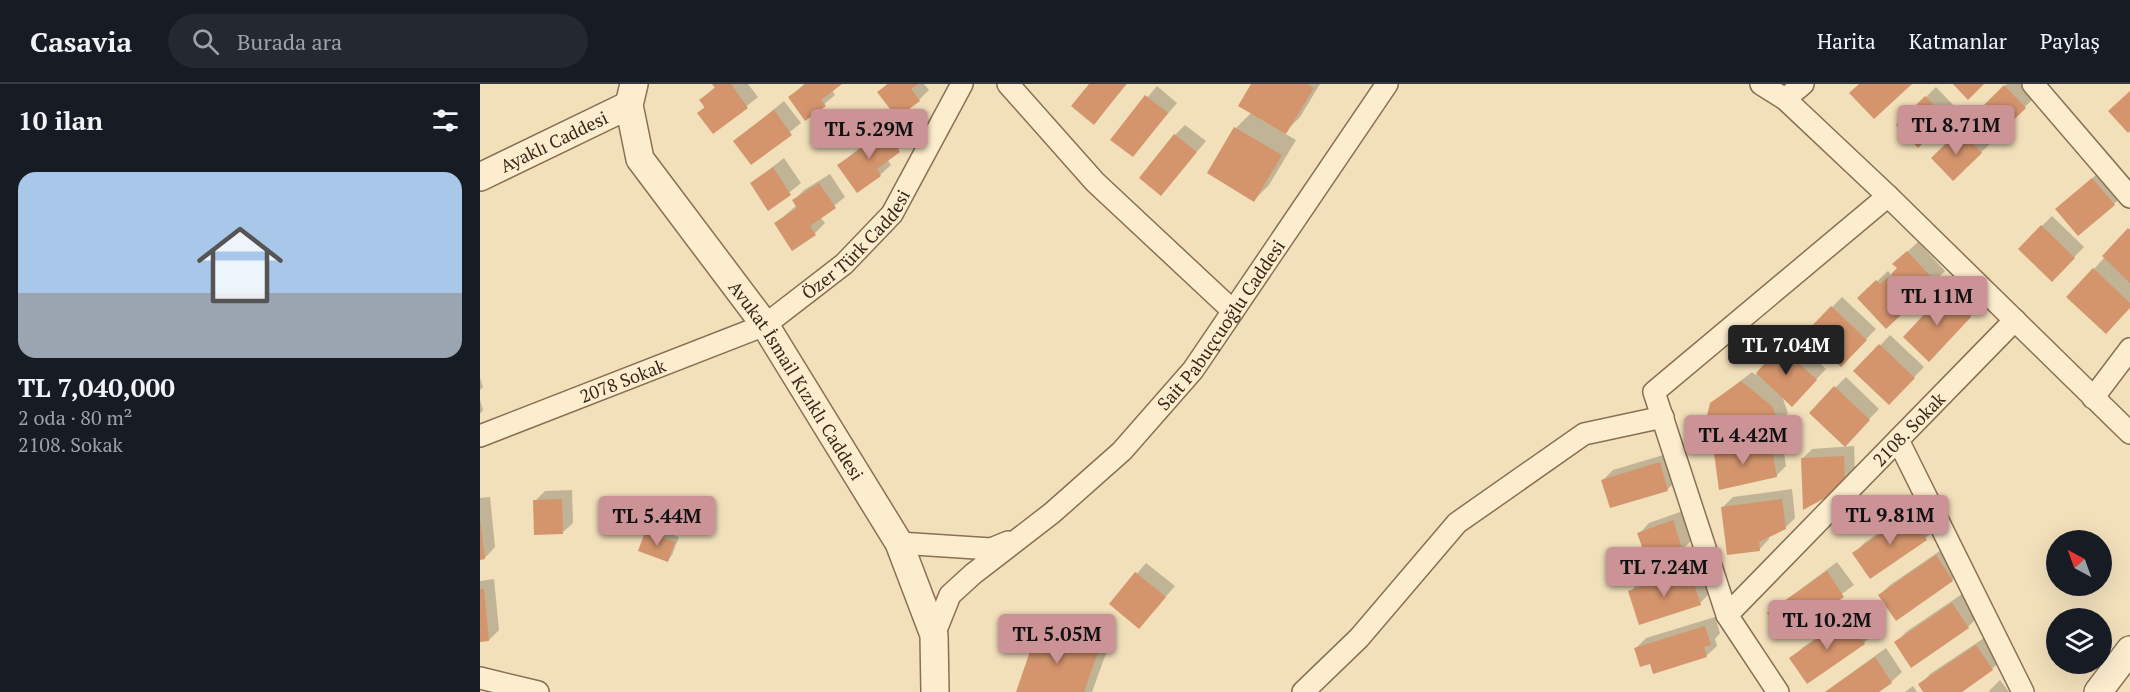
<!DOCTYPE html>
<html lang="tr">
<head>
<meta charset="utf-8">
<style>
	body { margin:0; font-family:"PT Serif",serif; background:#242831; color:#f1f3f6; height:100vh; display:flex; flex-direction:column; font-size:22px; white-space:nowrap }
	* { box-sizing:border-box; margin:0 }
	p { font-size:20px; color:#9ea1a6 }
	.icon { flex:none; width:33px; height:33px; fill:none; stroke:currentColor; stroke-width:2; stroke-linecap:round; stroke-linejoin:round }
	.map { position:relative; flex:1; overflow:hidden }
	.sheet { display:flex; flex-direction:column; background:#171b24; width:480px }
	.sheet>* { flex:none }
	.needle { width:39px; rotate:319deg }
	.tools { position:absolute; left:1566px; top:446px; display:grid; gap:12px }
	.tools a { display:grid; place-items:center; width:66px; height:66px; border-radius:50%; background:#171b24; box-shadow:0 6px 24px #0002; font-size:30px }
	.price { position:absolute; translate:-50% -51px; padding:0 14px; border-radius:6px; background:#cc9397; color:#111; font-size:20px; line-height:39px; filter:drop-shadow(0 2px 3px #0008) }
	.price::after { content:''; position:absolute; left:50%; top:36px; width:18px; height:14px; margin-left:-9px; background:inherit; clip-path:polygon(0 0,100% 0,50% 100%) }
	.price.current { background:#222; color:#fff }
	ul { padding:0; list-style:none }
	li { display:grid; align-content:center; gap:12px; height:318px; padding:0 18px }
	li+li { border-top:2px solid #363941 }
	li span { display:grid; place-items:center; height:186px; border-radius:18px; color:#555 }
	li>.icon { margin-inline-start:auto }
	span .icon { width:108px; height:108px; fill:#fffc; stroke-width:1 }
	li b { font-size:26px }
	h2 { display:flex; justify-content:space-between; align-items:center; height:72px; padding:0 18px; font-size:26px }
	header { display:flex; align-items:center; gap:36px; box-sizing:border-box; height:84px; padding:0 30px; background:#171b24; border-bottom:2px solid #363941 }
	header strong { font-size:28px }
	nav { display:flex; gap:33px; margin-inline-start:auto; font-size:21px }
	.search { width:420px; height:54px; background:#242831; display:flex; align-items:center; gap:15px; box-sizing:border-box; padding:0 21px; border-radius:33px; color:#9ea1a6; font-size:22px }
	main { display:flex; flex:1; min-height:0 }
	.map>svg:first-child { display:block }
	.shadow { fill:#0003 }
	.building { fill:#d4956d }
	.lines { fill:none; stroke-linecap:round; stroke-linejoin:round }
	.minor-casing { stroke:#8a6f53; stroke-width:24 }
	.tertiary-casing { stroke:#8a6f53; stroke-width:30 }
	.minor { stroke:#fcedcf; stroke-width:21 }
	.tertiary { stroke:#fcedcf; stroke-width:27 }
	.labels { text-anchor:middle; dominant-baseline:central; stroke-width:6; stroke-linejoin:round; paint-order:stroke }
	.street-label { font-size:18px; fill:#38281a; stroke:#f8eacb }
</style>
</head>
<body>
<header>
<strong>Casavia</strong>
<div class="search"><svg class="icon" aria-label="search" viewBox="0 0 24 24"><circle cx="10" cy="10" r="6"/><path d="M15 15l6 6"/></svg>Burada ara</div>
<nav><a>Harita</a><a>Katmanlar</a><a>Paylaş</a></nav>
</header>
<main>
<section class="sheet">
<h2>10 ilan<svg class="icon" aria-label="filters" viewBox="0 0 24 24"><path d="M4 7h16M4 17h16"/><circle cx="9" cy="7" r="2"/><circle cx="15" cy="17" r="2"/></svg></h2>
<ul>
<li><span style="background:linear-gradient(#a9c7e8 65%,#9aa5b1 0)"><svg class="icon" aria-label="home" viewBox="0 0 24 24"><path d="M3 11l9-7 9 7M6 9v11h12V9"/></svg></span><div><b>TL 7,040,000</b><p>2 oda · 80 m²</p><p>2108. Sokak</p></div></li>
</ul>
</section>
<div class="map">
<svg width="1650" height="608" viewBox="0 0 1650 608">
	<rect width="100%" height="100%" fill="#f2e0bb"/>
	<g class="shadow">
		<polygon points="233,0 268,0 278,13 234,48 221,16 235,3"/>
		<polygon points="324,0 359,0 352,6 355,11 326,35 310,13"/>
		<polygon points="407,0 444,0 449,6 439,16 399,8"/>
		<polygon points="611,0 647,0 614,39"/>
		<polygon points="773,0 840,0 820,33 804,49 816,56 789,101 774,116 756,44 772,28"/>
		<polygon points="1527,0 1543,0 1555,13 1517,50 1497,30"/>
		<polygon points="677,2 697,19 653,71 633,55"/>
		<polygon points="1456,3 1476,24 1438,61 1418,41"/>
		<polygon points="304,17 321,39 271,79 255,57"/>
		<polygon points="412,33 429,56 407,75 411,81 400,91 359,81 382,62 380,59 390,49"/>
		<polygon points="1491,37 1512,58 1473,95 1453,74"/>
		<polygon points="705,41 726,57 681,110 695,51"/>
		<polygon points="304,74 321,99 289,125 272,99"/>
		<polygon points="1623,85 1644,110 1634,120 1588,115"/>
		<polygon points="350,90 365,113 340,133 345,139 335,149 295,140 317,121 314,116 324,106"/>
		<polygon points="1572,132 1604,163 1572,196 1562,142"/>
		<polygon points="1650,145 1650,222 1614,185"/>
		<polygon points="1438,158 1465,187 1407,242 1390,204 1408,187 1411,191 1418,184 1425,170"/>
		<polygon points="1476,199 1500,222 1459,266 1466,209"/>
		<polygon points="1362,213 1396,245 1361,281 1327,249"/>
		<polygon points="1410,251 1444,283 1409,319 1376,287"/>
		<polygon points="1312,253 1346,285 1312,321 1302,312 1308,329 1292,346 1231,320 1272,288 1276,291"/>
		<polygon points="1366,293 1399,325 1365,360 1331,328"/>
		<polygon points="0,294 3,303 0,306"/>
		<polygon points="0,316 3,326 0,330"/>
		<polygon points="1245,352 1302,355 1306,382 1296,392 1234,362"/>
		<polygon points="1374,362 1375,391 1364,402 1322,375 1332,365"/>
		<polygon points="1190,369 1198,395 1188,405 1131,423 1123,396 1133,386"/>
		<polygon points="1312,405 1315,434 1305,444 1289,451 1289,455 1279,466 1243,423 1253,413"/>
		<polygon points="92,406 93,439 82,449 55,417 65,407"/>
		<polygon points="10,413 15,463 5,474 0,474 0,414"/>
		<polygon points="1440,421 1456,444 1446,454 1390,493 1374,470 1384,459"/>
		<polygon points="1203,427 1213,455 1203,465 1169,477 1159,450 1169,439"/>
		<polygon points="171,443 199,453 192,471 188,476 160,466 167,448"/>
		<polygon points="1467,462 1483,486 1472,496 1416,534 1400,511 1410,501"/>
		<polygon points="1220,478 1230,509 1220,519 1150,508 1160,497"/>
		<polygon points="1357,478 1374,501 1305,552 1289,529"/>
		<polygon points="666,479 695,502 659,543 631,520"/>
		<polygon points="14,495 19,546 9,556 0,557 0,497"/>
		<polygon points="1482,510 1498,533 1488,543 1416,559 1426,548"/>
		<polygon points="1378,525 1394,549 1384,559 1311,574 1322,564"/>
		<polygon points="574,530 633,550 612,608 537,608 560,545"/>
		<polygon points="1235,533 1240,549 1235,555 1237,562 1226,572 1171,578 1156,564 1166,554"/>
		<polygon points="1507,552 1522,575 1512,585 1479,608 1445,608 1440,601 1450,590"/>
		<polygon points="1406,564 1422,588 1411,598 1397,608 1345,608"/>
		<polygon points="1520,596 1529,608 1509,608 1510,606"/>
		<polygon points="1433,602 1437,608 1425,608"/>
	</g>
	<g class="building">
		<polygon points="232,0 251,0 268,24 233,50 217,29 225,23 219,16 235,4"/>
		<polygon points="326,0 362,0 341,16 346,22 325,37 308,13"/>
		<polygon points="408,0 438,0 431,5 440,17 417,34 397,8"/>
		<polygon points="609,0 646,0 614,41 591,22"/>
		<polygon points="771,0 828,0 834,4 806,50 758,22"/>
		<polygon points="1379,0 1432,0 1394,35 1369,9"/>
		<polygon points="1473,0 1504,0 1488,16"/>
		<polygon points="1524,1 1546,24 1517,52 1495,30"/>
		<polygon points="1650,7 1650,47 1648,49 1628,27"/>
		<polygon points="665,11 688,29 653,73 630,56"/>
		<polygon points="1445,12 1467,35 1438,64 1416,41"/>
		<polygon points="294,26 312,51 271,81 253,57"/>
		<polygon points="401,42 420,68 397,85 401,92 377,109 357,81 382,64 378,59"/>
		<polygon points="754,43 802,71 774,118 727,89"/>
		<polygon points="1480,46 1502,69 1473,97 1451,74"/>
		<polygon points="694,50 717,68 681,112 659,94"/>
		<polygon points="293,83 311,111 288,127 270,99"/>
		<polygon points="1612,94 1635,121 1598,152 1575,125"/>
		<polygon points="339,99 356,124 330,142 336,151 312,167 294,139 317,124 312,116"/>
		<polygon points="1561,141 1595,174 1572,198 1538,165"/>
		<polygon points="1648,144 1650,146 1650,199 1622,172"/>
		<polygon points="1427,167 1456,198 1406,245 1377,214 1396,196 1400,200 1407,194 1411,198 1415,194 1411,190 1417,184 1412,180"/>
		<polygon points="1613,184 1650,219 1650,224 1626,250 1586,213"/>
		<polygon points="1465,208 1491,233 1449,278 1423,253"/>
		<polygon points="1351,222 1387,256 1361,283 1325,249"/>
		<polygon points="1399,260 1435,294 1409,321 1373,287"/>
		<polygon points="1301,262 1337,296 1312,323 1276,289"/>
		<polygon points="1261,297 1292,322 1299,341 1293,347 1280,353 1227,332 1230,319"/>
		<polygon points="1354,302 1390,336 1365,363 1329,329"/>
		<polygon points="1233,362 1292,365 1297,393 1239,406"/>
		<polygon points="1364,372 1365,403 1323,426 1321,374"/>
		<polygon points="1180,378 1188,407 1130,424 1121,396"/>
		<polygon points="82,415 83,450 54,451 53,416"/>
		<polygon points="1302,415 1306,445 1279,458 1280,467 1247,471 1241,423"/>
		<polygon points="1429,430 1447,456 1390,495 1372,469"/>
		<polygon points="0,436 5,475 0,476"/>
		<polygon points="1193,436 1203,467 1168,479 1157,449"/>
		<polygon points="165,448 195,458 188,478 158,467"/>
		<polygon points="1456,471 1473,497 1416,537 1398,511"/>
		<polygon points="1210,487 1221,521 1159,541 1148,507"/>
		<polygon points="1347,487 1364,513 1305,555 1287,529"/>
		<polygon points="655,488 686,513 659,545 629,520"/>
		<polygon points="0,505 4,505 9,557 0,558"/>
		<polygon points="1472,519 1489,544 1431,584 1414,558"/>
		<polygon points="1367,534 1385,560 1327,600 1309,574"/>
		<polygon points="1225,542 1231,561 1224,563 1227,573 1173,590 1170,580 1160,583 1154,564"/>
		<polygon points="558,544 619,565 604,608 536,608"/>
		<polygon points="1496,561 1513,586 1482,608 1443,608 1438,600"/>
		<polygon points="1395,573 1412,599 1399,608 1345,608"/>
	</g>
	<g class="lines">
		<g class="minor-casing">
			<g id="minor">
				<polyline points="528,0 615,98 753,227"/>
				<polyline points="1281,0 1305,15 1408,112 1650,349"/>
				<polyline points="1553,0 1650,113"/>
				<polyline points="1305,15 1323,0"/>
				<polyline points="1613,314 1650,265"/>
				<path id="s1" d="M0,352L285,241L364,180L412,130L482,0"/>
				<polyline points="1418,356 1543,608"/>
				<polyline points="419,459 511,465 528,458"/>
				<path id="s2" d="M1247,531L1535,236"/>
				<path id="s3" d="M454,551L470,511L493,490L572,429L642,367L713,286L907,0"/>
				<polyline points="0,594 58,608"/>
				<polyline points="823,608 879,554 977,439 1104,350 1183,333"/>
				<polyline points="1298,608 1247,531 1174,308 1408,112"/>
			</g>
		</g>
		<g class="tertiary-casing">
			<g id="tertiary">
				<path id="s4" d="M154,0L149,21L160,75L285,241L419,459L454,551L455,608"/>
				<path id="s5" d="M0,93L149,21"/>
				<polyline points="1618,608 1650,566"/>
			</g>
		</g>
		<use href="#minor" class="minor"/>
		<use href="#tertiary" class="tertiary"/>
	</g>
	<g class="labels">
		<g class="street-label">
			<text stroke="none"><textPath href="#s5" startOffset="82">Ayaklı Caddesi</textPath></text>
			<text stroke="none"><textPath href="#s1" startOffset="428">Özer Türk Caddesi</textPath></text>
			<text stroke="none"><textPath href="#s3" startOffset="428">Sait Pabuçcuoğlu Caddesi</textPath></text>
			<text stroke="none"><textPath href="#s1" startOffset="153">2078 Sokak</textPath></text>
			<text stroke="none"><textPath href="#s4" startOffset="348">Avukat İsmail Kızıklı Caddesi</textPath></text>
			<text stroke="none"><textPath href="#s2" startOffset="260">2108. Sokak</textPath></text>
		</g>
	</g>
</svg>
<div class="tools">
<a><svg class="needle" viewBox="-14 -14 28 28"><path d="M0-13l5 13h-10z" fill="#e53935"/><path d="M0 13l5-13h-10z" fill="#9ea1a6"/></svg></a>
<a><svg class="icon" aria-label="layers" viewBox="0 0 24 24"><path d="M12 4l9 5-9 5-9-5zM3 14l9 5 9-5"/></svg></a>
</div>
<b class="price" style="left:1476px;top:72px">TL 8.71M</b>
<b class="price" style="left:389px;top:76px">TL 5.29M</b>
<b class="price" style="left:1457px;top:243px">TL 11M</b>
<b class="price current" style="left:1306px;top:292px">TL 7.04M</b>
<b class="price" style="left:1263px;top:382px">TL 4.42M</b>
<b class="price" style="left:1410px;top:462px">TL 9.81M</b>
<b class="price" style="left:177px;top:463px">TL 5.44M</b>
<b class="price" style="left:1184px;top:514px">TL 7.24M</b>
<b class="price" style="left:1347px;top:567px">TL 10.2M</b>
<b class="price" style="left:577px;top:581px">TL 5.05M</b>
</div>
</main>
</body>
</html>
